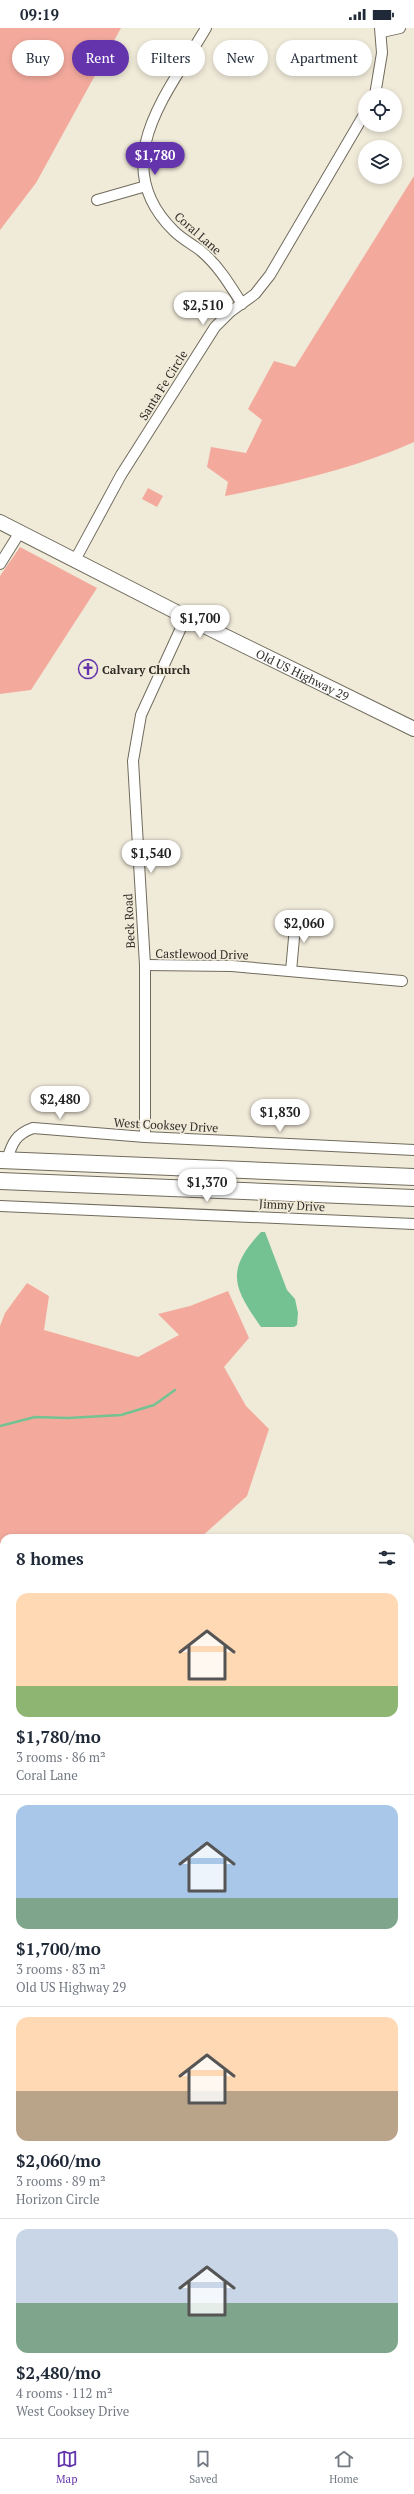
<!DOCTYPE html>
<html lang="en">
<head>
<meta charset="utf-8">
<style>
	body { margin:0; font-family:"PT Serif",serif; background:#f2f2f3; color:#1f2937; height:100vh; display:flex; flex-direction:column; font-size:15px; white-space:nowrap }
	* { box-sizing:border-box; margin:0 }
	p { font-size:13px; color:#747a83 }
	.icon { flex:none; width:22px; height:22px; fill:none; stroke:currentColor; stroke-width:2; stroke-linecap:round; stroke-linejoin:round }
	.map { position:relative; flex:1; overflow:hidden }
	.side { position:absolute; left:0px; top:1506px; width:414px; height:904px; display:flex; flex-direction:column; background:#fff; border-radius:12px 12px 0 0; box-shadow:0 2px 6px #0003 }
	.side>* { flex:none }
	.banner { position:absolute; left:12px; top:12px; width:390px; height:36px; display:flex; gap:8px }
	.tools { position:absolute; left:358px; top:60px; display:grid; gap:8px }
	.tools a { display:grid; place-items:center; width:44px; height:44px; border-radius:50%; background:#fff; box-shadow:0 2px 6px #0003; font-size:20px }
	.price { position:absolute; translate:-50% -34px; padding:0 9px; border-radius:14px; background:#fff; color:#222; font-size:13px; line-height:26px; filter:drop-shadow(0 1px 2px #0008) }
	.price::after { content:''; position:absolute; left:50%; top:24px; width:12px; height:9px; margin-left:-6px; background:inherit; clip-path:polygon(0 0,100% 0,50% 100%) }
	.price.selected { background:#6334ab; color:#fff }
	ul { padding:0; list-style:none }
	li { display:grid; align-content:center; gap:8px; height:212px; padding:0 16px }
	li+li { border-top:1px solid #e0e1e3 }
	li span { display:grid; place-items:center; height:124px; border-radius:12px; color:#555 }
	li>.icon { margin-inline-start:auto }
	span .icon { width:72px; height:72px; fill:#fffc; stroke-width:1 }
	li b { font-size:17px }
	h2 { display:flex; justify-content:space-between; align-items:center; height:48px; padding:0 16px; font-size:17px }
	.tag { padding:0 14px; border-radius:18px; background:#fff; box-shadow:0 2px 6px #0003; font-size:14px; line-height:36px }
	.tag.selected { background:#6334ab; color:#fff }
	.status { display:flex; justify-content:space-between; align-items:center; height:28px; padding:0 20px; background:#fff; direction:ltr }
	.status svg { height:11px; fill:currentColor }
	.dock { display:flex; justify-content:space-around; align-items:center; height:56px; border-top:1px solid #e0e1e3; background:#fff; font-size:11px; color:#747a83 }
	.dock a { display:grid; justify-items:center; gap:2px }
	.dock .selected { color:#6334ab }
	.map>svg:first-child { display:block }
	.green { fill:#f3aa9d }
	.water { fill:#74c292 }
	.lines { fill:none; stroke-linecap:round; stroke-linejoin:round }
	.stream { stroke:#74c292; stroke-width:2.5 }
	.minor-casing { stroke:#706b5c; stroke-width:12 }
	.tertiary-casing { stroke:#706b5c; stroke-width:14 }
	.secondary-casing { stroke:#706b5c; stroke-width:16 }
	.trunk-casing { stroke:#706b5c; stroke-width:18 }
	.minor { stroke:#fff; stroke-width:10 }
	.tertiary { stroke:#fff; stroke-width:12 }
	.secondary { stroke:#fff; stroke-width:14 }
	.trunk { stroke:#fff; stroke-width:16 }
	.labels { text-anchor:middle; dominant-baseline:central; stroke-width:3.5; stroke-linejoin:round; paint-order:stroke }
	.street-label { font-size:12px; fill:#2f2d27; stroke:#f0ead9 }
	.poi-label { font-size:12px; font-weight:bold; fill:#2f2d27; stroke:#f0ead9; text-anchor:start }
</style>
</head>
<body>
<div class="status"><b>09:19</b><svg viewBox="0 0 49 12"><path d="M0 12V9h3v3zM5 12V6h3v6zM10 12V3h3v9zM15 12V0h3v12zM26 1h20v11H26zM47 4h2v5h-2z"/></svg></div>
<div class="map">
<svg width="414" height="2410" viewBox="0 0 414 2410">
	<rect width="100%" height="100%" fill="#f0ead9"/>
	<g class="green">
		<polygon points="0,0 121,0 36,155 0,202"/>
		<path d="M414,148V414C354,441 290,455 225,468L228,454L207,439L211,419L246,425L262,392L248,381L274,333L295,339Z"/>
		<polygon points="148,460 163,468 157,479 142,471"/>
		<polygon points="20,519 97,560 31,662 0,666 0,548"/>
		<polygon points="27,1255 49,1268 44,1302 138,1329 179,1307 158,1286 190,1278 228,1263 249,1310 224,1339 246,1378 269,1401 247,1468 200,1510 4,1510 4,1665 0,1663 0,1298 5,1285"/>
		<polygon points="4,1746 4,1929 0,1932 0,1747"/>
		<polygon points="414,1917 414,2171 410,2162 410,1937"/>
		<polygon points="4,2111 4,2143 0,2142 0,2113"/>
	</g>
	<path class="water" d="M261,1204H265L287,1262L295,1271L298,1285L297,1297L294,1299H261C233,1259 225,1243 261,1204Z"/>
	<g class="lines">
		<g class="stream">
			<polyline points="0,1398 35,1389 68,1390 121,1387 154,1377 175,1362"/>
			<polyline points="410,1963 414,1955"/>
			<polyline points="410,2148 414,2166"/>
		</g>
		<g class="minor-casing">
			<g id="minor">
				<path d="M206,0C168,65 105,135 174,203C182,211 192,216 201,223C218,237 230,257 242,276"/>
				<polyline points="382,4 400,0"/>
				<polyline points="375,67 382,25 380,0"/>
				<polyline points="97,172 146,158"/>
				<polyline points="75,532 121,447 215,299 230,284 255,266 270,247 365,85"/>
				<polyline points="0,536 20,504"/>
				<polyline points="145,937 232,938 402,953"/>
				<polyline points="291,943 296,888"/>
				<polyline points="145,1109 145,937 133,733 141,687 186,589"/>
				<path d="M7,1132C12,1115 16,1106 33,1100L145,1109L414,1122"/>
				<polyline points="0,1178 414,1196"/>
				<polyline points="410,1536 414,1533"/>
				<polyline points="410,2377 414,2378"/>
			</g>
		</g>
		<g class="tertiary-casing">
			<g id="tertiary">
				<polyline points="410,1872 414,1854"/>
				<polyline points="410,2193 414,2203"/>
			</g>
		</g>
		<g class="secondary-casing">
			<g id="secondary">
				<path id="s1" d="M0,494L186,589L414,701"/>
			</g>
		</g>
		<g class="trunk-casing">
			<g id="trunk">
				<polyline points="0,1132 414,1149"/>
				<polyline points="0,1153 414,1170"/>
			</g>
		</g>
		<use href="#minor" class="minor"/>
		<use href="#tertiary" class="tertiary"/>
		<use href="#secondary" class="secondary"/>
		<use href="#trunk" class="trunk"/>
	</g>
	<defs>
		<g id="church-ring" transform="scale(1)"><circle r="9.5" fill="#f0ead9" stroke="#6334ab" stroke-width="1.5"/><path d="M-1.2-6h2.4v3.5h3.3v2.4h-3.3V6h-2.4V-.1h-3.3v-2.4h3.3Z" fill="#6334ab"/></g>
	</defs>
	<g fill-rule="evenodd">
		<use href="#church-ring" x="88" y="641"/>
	</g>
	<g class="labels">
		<g class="street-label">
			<text transform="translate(198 205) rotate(41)">Coral Lane</text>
			<text transform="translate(163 357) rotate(-58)">Santa Fe Circle</text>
			<text stroke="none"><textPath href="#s1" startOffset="339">Old US Highway 29</textPath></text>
			<text transform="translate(129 893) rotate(-93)">Beck Road</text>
			<text transform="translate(202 926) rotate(1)">Castlewood Drive</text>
			<text transform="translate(166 1097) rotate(3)">West Cooksey Drive</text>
			<text transform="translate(292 1177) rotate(3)">Jimmy Drive</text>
		</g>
		<g class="poi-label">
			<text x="102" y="641">Calvary Church</text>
		</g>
	</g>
</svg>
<div class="tools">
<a><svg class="icon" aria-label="locate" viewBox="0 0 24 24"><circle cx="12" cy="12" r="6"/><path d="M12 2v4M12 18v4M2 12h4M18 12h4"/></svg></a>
<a><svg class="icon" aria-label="layers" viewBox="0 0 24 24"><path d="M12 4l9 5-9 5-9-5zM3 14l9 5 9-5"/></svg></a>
</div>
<b class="price selected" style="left:155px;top:148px">$1,780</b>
<b class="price" style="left:203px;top:298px">$2,510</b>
<b class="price" style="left:200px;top:611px">$1,700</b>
<b class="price" style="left:151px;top:846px">$1,540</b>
<b class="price" style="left:304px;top:916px">$2,060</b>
<b class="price" style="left:60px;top:1092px">$2,480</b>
<b class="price" style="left:280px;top:1105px">$1,830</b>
<b class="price" style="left:207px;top:1175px">$1,370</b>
<div class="banner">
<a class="tag">Buy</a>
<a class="tag selected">Rent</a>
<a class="tag">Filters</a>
<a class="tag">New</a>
<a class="tag">Apartment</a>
</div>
<section class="side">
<h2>8 homes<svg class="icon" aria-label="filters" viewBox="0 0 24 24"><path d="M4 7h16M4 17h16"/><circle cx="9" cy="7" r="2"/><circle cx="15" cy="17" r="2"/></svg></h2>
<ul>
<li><span style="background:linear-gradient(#ffd9b3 75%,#8fb573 0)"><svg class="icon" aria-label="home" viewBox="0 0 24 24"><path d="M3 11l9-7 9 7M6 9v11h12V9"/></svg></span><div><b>$1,780/mo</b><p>3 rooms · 86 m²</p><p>Coral Lane</p></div></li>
<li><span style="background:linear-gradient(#a9c7e8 75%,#7fa58c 0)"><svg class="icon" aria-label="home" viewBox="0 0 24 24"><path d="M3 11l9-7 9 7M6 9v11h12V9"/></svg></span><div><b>$1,700/mo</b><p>3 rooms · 83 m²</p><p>Old US Highway 29</p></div></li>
<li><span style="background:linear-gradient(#ffd9b3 60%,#b9a48a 0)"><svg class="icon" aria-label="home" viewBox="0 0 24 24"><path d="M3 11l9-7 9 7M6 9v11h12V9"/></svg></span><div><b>$2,060/mo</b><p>3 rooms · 89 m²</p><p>Horizon Circle</p></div></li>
<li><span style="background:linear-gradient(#c9d6e8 60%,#7fa58c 0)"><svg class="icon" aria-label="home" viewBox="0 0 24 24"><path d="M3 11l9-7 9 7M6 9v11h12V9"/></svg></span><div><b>$2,480/mo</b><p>4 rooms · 112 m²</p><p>West Cooksey Drive</p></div></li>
</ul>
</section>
</div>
<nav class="dock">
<a class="selected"><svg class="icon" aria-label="map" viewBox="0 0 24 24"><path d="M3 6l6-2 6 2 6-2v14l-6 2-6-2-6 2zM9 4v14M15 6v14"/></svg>Map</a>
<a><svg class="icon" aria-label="saved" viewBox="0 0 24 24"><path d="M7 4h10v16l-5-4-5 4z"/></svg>Saved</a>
<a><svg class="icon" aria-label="home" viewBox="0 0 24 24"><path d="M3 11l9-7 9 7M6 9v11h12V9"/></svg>Home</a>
</nav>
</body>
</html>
